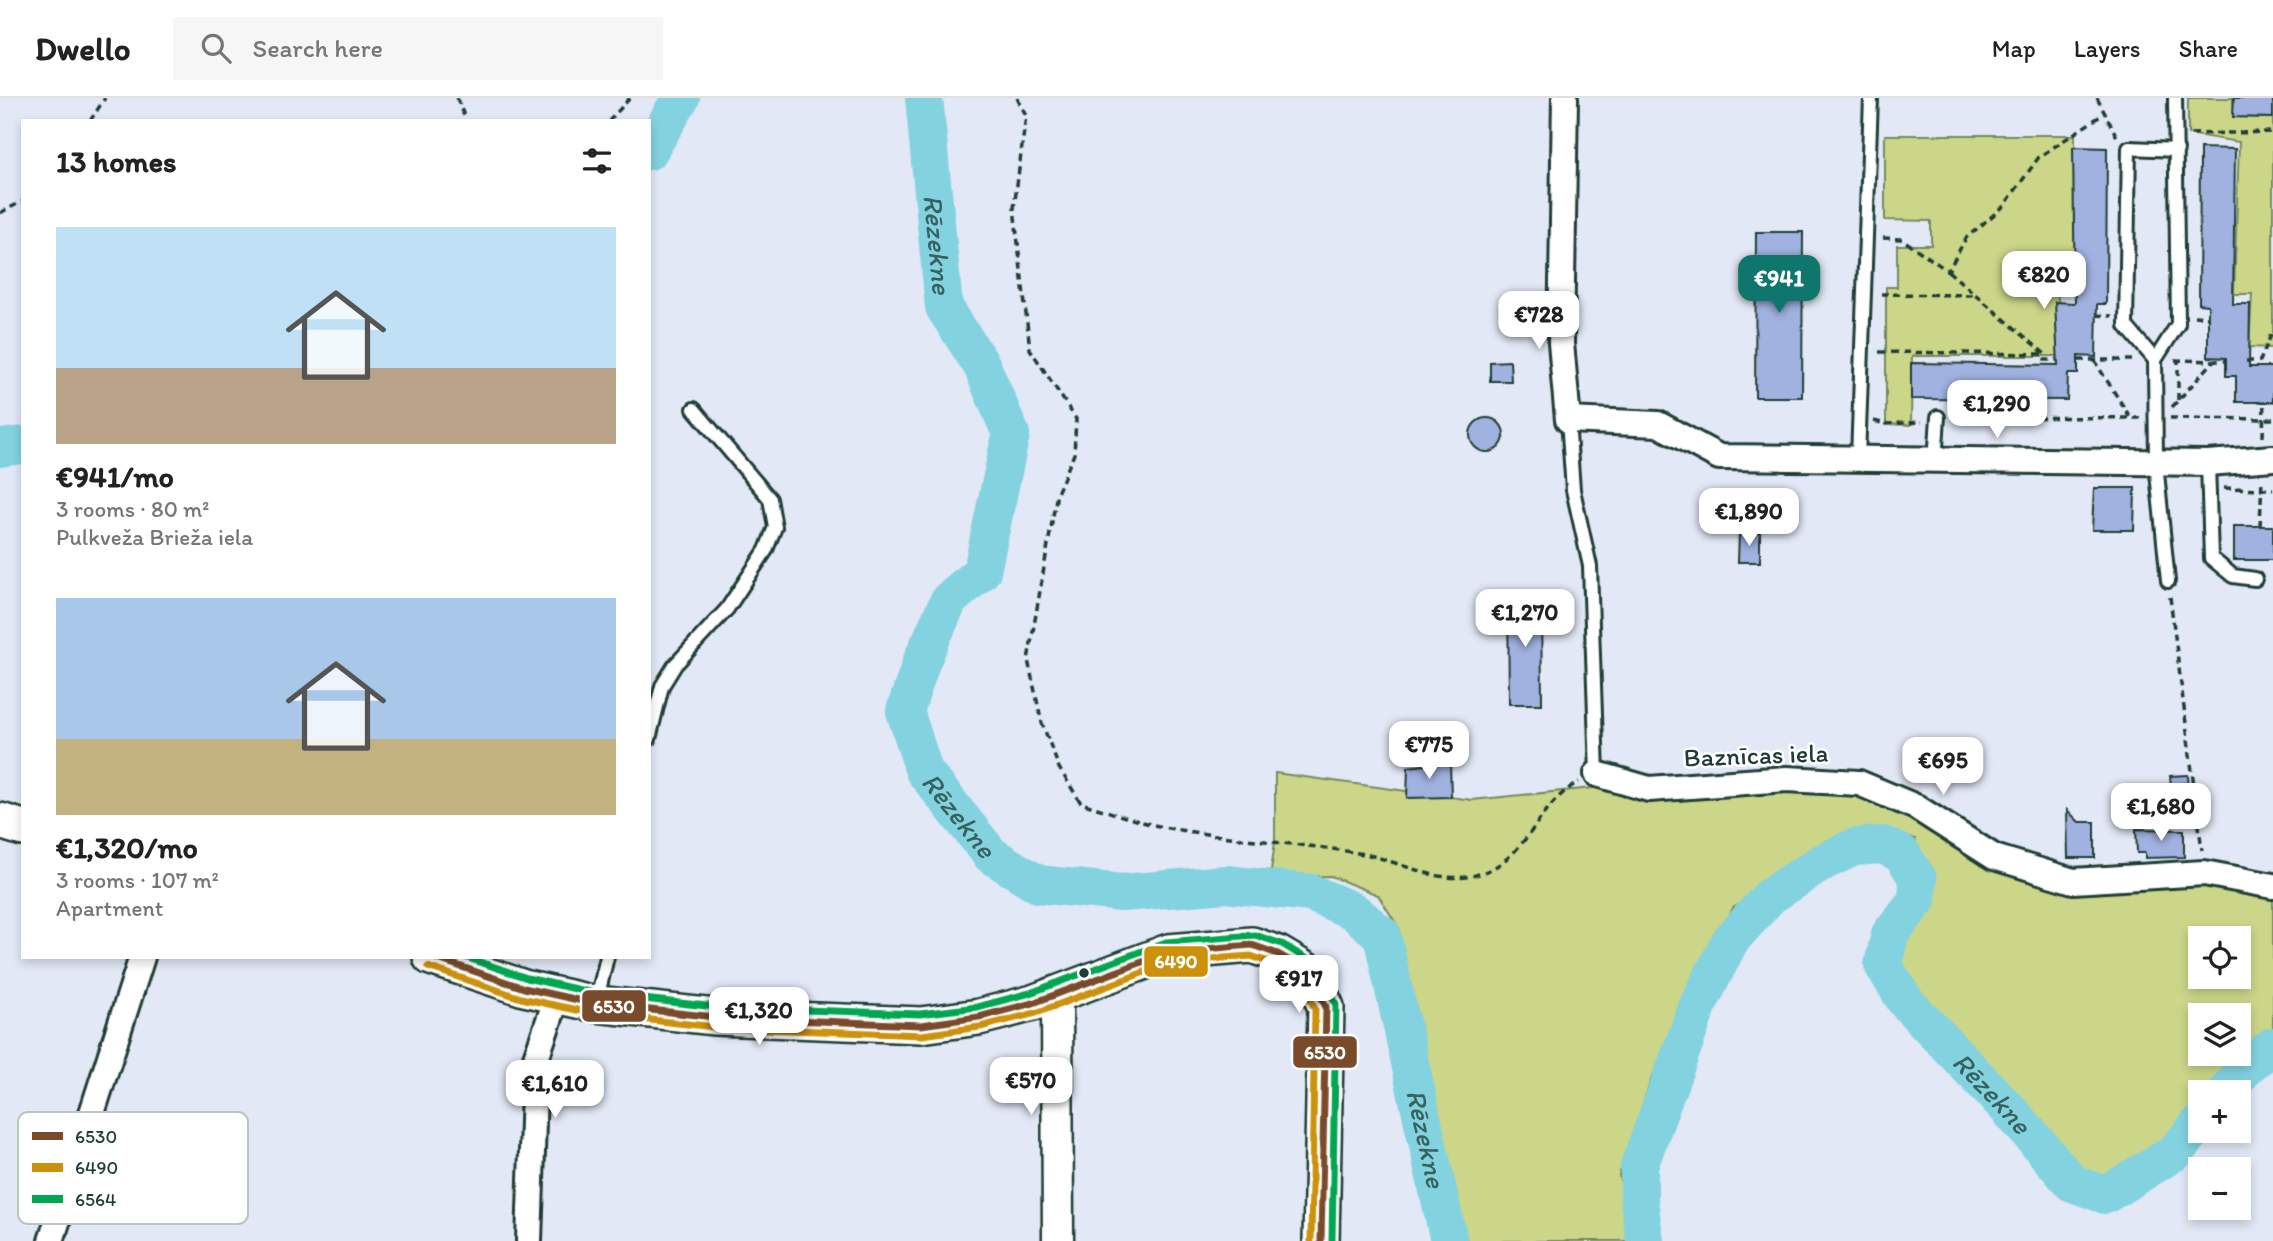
<!DOCTYPE html>
<html lang="en">
<head>
<meta charset="utf-8">
<style>
	body { margin:0; font-family:Itim,sans-serif; background:#f6f6f6; color:#222; height:100vh; display:flex; flex-direction:column; font-size:26px; white-space:nowrap }
	* { box-sizing:border-box; margin:0 }
	p { font-size:23px; color:#767676 }
	.icon { flex:none; width:38px; height:38px; fill:none; stroke:currentColor; stroke-width:2; stroke-linecap:round; stroke-linejoin:round }
	.map { position:relative; flex:1; overflow:hidden }
	.drawer { position:absolute; left:21px; top:21px; width:630px; height:840px; display:flex; flex-direction:column; background:#fff; border-radius:0px; box-shadow:0 4px 10px #0003 }
	.drawer>* { flex:none }
	.controls { position:absolute; left:2188px; top:828px; display:grid; gap:14px }
	.controls a { display:grid; place-items:center; width:63px; height:63px; border-radius:0px; background:#fff; box-shadow:0 4px 10px #0003; font-size:35px }
	.price { position:absolute; translate:-50% -60px; padding:0 16px; border-radius:14px; background:#fff; color:#222; font-size:23px; line-height:46px; filter:drop-shadow(0 2px 4px #0008) }
	.price::after { content:''; position:absolute; left:50%; top:42px; width:21px; height:16px; margin-left:-10px; background:inherit; clip-path:polygon(0 0,100% 0,50% 100%) }
	.price.active { background:#0f766e; color:#fff }
	ul { padding:0; list-style:none }
	li { display:grid; align-content:center; gap:14px; height:371px; padding:0 35px }
	li span { display:grid; place-items:center; height:217px; border-radius:0px; color:#555 }
	li>.icon { margin-inline-start:auto }
	span .icon { width:126px; height:126px; fill:#fffc; stroke-width:1 }
	li b { font-size:30px }
	h2 { display:flex; justify-content:space-between; align-items:center; height:84px; padding:0 35px; font-size:30px }
	header { display:flex; align-items:center; gap:42px; box-sizing:border-box; height:98px; padding:0 35px; background:#fff; border-bottom:2px solid #e0e0e0 }
	header strong { font-size:33px }
	nav { display:flex; gap:38px; margin-inline-start:auto; font-size:24px }
	.search { width:490px; height:63px; background:#f6f6f6; display:flex; align-items:center; gap:18px; box-sizing:border-box; padding:0 24px; border-radius:0px; color:#767676; font-size:26px }
	.map>svg:first-child { display:block }
	.green { fill:#cbd689; stroke:#758a5e; stroke-width:2; fill-rule:evenodd }
	.lines { fill:none; stroke-linecap:round; stroke-linejoin:round }
	.river { stroke:#83d2e0; stroke-width:38 }
	.building { fill:#a1b2e1; stroke:#1f3d34; stroke-width:2 }
	.service-casing { stroke:#1f3d34; stroke-width:18 }
	.minor-casing { stroke:#1f3d34; stroke-width:30 }
	.tertiary-casing { stroke:#1f3d34; stroke-width:35 }
	.secondary-casing { stroke:#1f3d34; stroke-width:40 }
	.path { stroke:#1f3d34; stroke-width:3.5; stroke-dasharray:7 5; stroke-linecap:butt }
	.service { stroke:#fff; stroke-width:12 }
	.minor { stroke:#fff; stroke-width:24 }
	.tertiary { stroke:#fff; stroke-width:30 }
	.secondary { stroke:#fff; stroke-width:35 }
	.bus-1-casing { stroke:#fff; stroke-width:12 }
	.bus-2-casing { stroke:#fff; stroke-width:12 }
	.bus-3-casing { stroke:#fff; stroke-width:12 }
	.bus-1 { stroke:#7a4b2a; stroke-width:7 }
	.bus-2 { stroke:#cc910a; stroke-width:7 }
	.bus-3 { stroke:#00a651; stroke-width:7 }
	.bus-dot { fill:#1f3d34; stroke:#fff; stroke-width:2.5 }
	.labels { text-anchor:middle; dominant-baseline:central; stroke-width:5; stroke-linejoin:round; paint-order:stroke }
	.street-label { font-size:26px; fill:#1f3d34; stroke:#fff }
	.water-label { font-size:28px; font-style:italic; fill:#38625f; stroke:#fff }
	.key { fill:#fff; stroke:#bcc5c2; stroke-width:2 }
	.key-label { font-size:19px; fill:#1f3d34 }
	.line-badge { stroke:#fff; stroke-width:2.5 }
	.badge-label { font-size:19px; text-anchor:middle; font-weight:bold; fill:#fff }
</style>
</head>
<body>
<header>
<strong>Dwello</strong>
<div class="search"><svg class="icon" aria-label="search" viewBox="0 0 24 24"><circle cx="10" cy="10" r="6"/><path d="M15 15l6 6"/></svg>Search here</div>
<nav><a>Map</a><a>Layers</a><a>Share</a></nav>
</header>
<div class="map">
<svg width="2273" height="1143" viewBox="0 0 2273 1143">
	<rect width="100%" height="100%" fill="#e3e8f6"/>
	<filter id="ink" filterUnits="userSpaceOnUse"><feTurbulence type="fractalNoise" baseFrequency=".0143" numOctaves="2"/><feDisplacementMap in="SourceGraphic" scale="14" xChannelSelector="R" yChannelSelector="G"/><feConvolveMatrix kernelMatrix="1 2 1 2 8 2 1 2 1" color-interpolation-filters="sRGB"/></filter>
	<g filter="url(#ink)">
		<g class="green">
			<polygon points="2188,0 2233,0 2234,19 2273,20 2273,250 2249,249 2252,196 2234,196 2239,44 2188,36"/>
			<polygon points="1885,37 2075,37 2075,193 2058,194 2058,258 1912,258 1911,327 1886,326 1886,189 1897,189 1897,147 1931,147 1931,123 1885,122"/>
			<path d="M1275,675L1472,702L1633,686L1859,685L2073,783L2273,780V949L2247,968L2225,994H2200V1024L2175,1054L2105,1097L2072,1085L2011,1014L1906,904L1883,867L1931,804L1915,741L1859,734L1733,810L1651,982L1619,1077L1637,1143H1449L1399,830L1378,797L1331,778L1270,779L1275,744ZM2200,840H2238V878H2200ZM2200,917H2238V956H2200Z"/>
		</g>
		<g class="lines">
			<g class="river">
				<path id="s1" d="M924,0L944,209L982,268L1011,336L982,473L949,502L922,562L905,613L924,673L991,757L1038,786L1122,795L1226,786L1311,795L1353,813L1382,837L1449,1143"/>
				<polyline points="649,53 681,0"/>
				<polyline points="0,350 23,347"/>
				<polyline points="2226,994 2247,968 2273,948"/>
				<path id="s2" d="M1645,1143L1639,1103V1068L1699,905L1730,843L1770,798L1823,764L1854,749L1883,747L1902,756L1918,781L1917,802L1890,836L1883,867L1906,904L2011,1014L2072,1085L2105,1097L2175,1054L2200,1025"/>
			</g>
		</g>
		<g class="building">
			<polygon points="2234,0 2273,0 2273,20 2233,19"/>
			<polygon points="2073,49 2107,50 2106,206 2097,206 2096,259 2078,258 2078,276 2068,276 2067,302 1911,301 1911,265 2058,267 2055,204 2075,205"/>
			<polygon points="2200,50 2235,51 2233,206 2250,206 2249,269 2273,269 2273,304 2236,304 2236,278 2226,278 2226,260 2208,259 2208,207 2199,206"/>
			<polygon points="1756,134 1803,134 1802,299 1755,299"/>
			<polygon points="1510,263 1511,283 1490,283 1490,264"/>
			<circle cx="1487" cy="337" r="17"/>
			<polygon points="2094,390 2135,390 2134,432 2092,432"/>
			<rect x="2234" y="428" width="39" height="34"/>
			<polygon points="1739,435 1760,435 1760,464 1738,464"/>
			<polygon points="1508,497 1541,497 1542,606 1509,606"/>
			<polygon points="1450,664 1451,699 1407,700 1408,669"/>
			<polygon points="2188,677 2189,697 2172,699 2170,678"/>
			<polygon points="2067,712 2079,724 2095,724 2095,760 2068,760"/>
			<polygon points="2136,731 2184,732 2184,759 2145,760 2145,755 2137,755"/>
		</g>
		<g class="lines">
			<g class="service-casing">
				<g id="service">
					<polyline points="2155,262 2126,228 2129,50 2177,52"/>
					<polyline points="1568,322 1573,392 1590,468 1597,676"/>
					<polyline points="1858,360 1871,0"/>
					<polyline points="1935,364 1938,319"/>
					<polyline points="2208,365 2211,460 2233,478 2255,481"/>
					<polyline points="2168,483 2156,365 2155,262 2178,226 2175,0"/>
					<polyline points="649,641 662,588 675,567 727,511 766,452 775,429 770,401 694,311"/>
					<polyline points="596,905 607,859"/>
				</g>
			</g>
			<g class="minor-casing">
				<g id="minor">
					<polyline points="1565,0 1561,245 1568,322 1658,326 1719,359 2208,365 2273,360"/>
					<polyline points="1597,676 1649,691 1787,681 1859,685 1916,709 1994,759 2073,783 2204,775 2273,788"/>
					<polyline points="51,1143 142,859"/>
					<polyline points="529,1143 535,963 557,899"/>
				</g>
			</g>
			<g class="tertiary-casing">
				<polyline id="tertiary" points="1057,895 1058,1143"/>
			</g>
			<g class="secondary-casing">
				<g id="secondary">
					<polyline points="0,723 23,730"/>
					<polyline points="431,859 524,890 596,906 715,919 921,927 979,919 1033,905 1169,854 1252,847 1278,856 1310,875 1326,909 1321,1143"/>
				</g>
			</g>
			<g class="path">
				<polyline points="457,0 466,23"/>
				<path d="M1017,0L1026,17L1014,110L1030,251L1076,321L1074,356L1057,395L1028,562L1042,625L1059,670L1081,705C1111,714 1143,726 1174,731C1237,742 1301,745 1364,756C1400,763 1442,789 1479,776C1529,760 1537,706 1579,684"/>
				<polyline points="2097,0 2117,39"/>
				<polyline points="90,23 105,0"/>
				<polyline points="609,23 630,0"/>
				<polyline points="2191,36 2273,34"/>
				<polyline points="0,115 23,103"/>
				<polyline points="1883,140 1902,141 1948,173 1966,140 2004,108 2039,59 2105,15"/>
				<polyline points="1948,173 2045,256 2045,262 2058,262"/>
				<polyline points="1881,196 1972,197"/>
				<polyline points="2096,217 2112,218"/>
				<polyline points="2194,218 2208,219"/>
				<polyline points="1879,254 2045,256"/>
				<polyline points="2078,262 2132,262"/>
				<polyline points="2094,262 2130,319"/>
				<polyline points="2175,262 2214,263"/>
				<polyline points="2246,263 2260,263 2273,232"/>
				<polyline points="2178,302 2178,262"/>
				<polyline points="2172,309 2214,263 2226,263"/>
				<polyline points="1953,319 2141,320"/>
				<polyline points="2170,320 2273,321"/>
				<polyline points="1874,323 1886,326 1922,324"/>
				<polyline points="2263,339 2264,304"/>
				<polyline points="2224,390 2273,391"/>
				<polyline points="2260,428 2262,381"/>
				<polyline points="2170,499 2202,752"/>
			</g>
			<use href="#service" class="service"/>
			<use href="#minor" class="minor"/>
			<use href="#tertiary" class="tertiary"/>
			<use href="#secondary" class="secondary"/>
			<g class="bus-1-casing">
				<polyline id="bus-1" points="432,859 524,890 596,906 715,919 921,927 979,919 1033,905 1169,854 1252,847 1278,856 1310,875 1326,909 1321,1143"/>
			</g>
			<g class="bus-2-casing">
				<polyline id="bus-2" points="428,869 521,900 595,916 715,929 922,937 980,929 1036,915 1171,864 1251,858 1274,866 1302,882 1315,911 1311,1143"/>
			</g>
			<g class="bus-3-casing">
				<polyline id="bus-3" points="465,859 527,880 598,896 716,909 920,916 977,909 1030,895 1166,844 1255,837 1282,846 1317,867 1336,906 1332,1143"/>
			</g>
			<use href="#bus-1" class="bus-1"/>
			<use href="#bus-2" class="bus-2"/>
			<use href="#bus-3" class="bus-3"/>
		</g>
	</g>
	<circle class="bus-dot" cx="1084" cy="875" r="6"/>
	<g class="labels">
		<g class="street-label">
			<text transform="translate(1756 657) rotate(-2)">Baznīcas iela</text>
		</g>
		<g class="water-label">
			<text stroke="none"><textPath href="#s1" startOffset="147">Rēzekne</textPath></text>
			<text stroke="none"><textPath href="#s1" startOffset="777">Rēzekne</textPath></text>
			<text stroke="none"><textPath href="#s2" startOffset="821">Rēzekne</textPath></text>
			<text stroke="none"><textPath href="#s1" startOffset="1449">Rēzekne</textPath></text>
		</g>
	</g>
	<rect x="18" y="1014" width="230" height="112" rx="10" class="key"/>
	<rect x="32" y="1034" width="31" height="8" fill="#7a4b2a"/>
	<rect x="32" y="1065" width="31" height="9" fill="#cc910a"/>
	<rect x="32" y="1097" width="31" height="8" fill="#00a651"/>
	<g class="key-label">
		<text x="75" y="1045">6530</text>
		<text x="75" y="1076">6490</text>
		<text x="75" y="1108">6564</text>
	</g>
	<g class="line-badge">
		<rect x="1143" y="847" width="66" height="33" rx="7" fill="#cc910a"/>
		<rect x="581" y="891" width="66" height="34" rx="7" fill="#7a4b2a"/>
		<rect x="1292" y="937" width="66" height="34" rx="7" fill="#7a4b2a"/>
	</g>
	<g class="badge-label">
		<text x="1176" y="870">6490</text>
		<text x="614" y="915">6530</text>
		<text x="1325" y="961">6530</text>
	</g>
</svg>
<div class="controls">
<a><svg class="icon" aria-label="locate" viewBox="0 0 24 24"><circle cx="12" cy="12" r="6"/><path d="M12 2v4M12 18v4M2 12h4M18 12h4"/></svg></a>
<a><svg class="icon" aria-label="layers" viewBox="0 0 24 24"><path d="M12 4l9 5-9 5-9-5zM3 14l9 5 9-5"/></svg></a>
<a>+</a>
<a>−</a>
</div>
<b class="price" style="left:2044px;top:213px">€820</b>
<b class="price active" style="left:1779px;top:217px">€941</b>
<b class="price" style="left:1539px;top:253px">€728</b>
<b class="price" style="left:1997px;top:342px">€1,290</b>
<b class="price" style="left:1749px;top:450px">€1,890</b>
<b class="price" style="left:1525px;top:551px">€1,270</b>
<b class="price" style="left:1429px;top:683px">€775</b>
<b class="price" style="left:1943px;top:699px">€695</b>
<b class="price" style="left:2161px;top:745px">€1,680</b>
<b class="price" style="left:1299px;top:917px">€917</b>
<b class="price" style="left:759px;top:949px">€1,320</b>
<b class="price" style="left:1031px;top:1019px">€570</b>
<b class="price" style="left:555px;top:1022px">€1,610</b>
<section class="drawer">
<h2>13 homes<svg class="icon" aria-label="filters" viewBox="0 0 24 24"><path d="M4 7h16M4 17h16"/><circle cx="9" cy="7" r="2"/><circle cx="15" cy="17" r="2"/></svg></h2>
<ul>
<li><span style="background:linear-gradient(#bfe0f5 65%,#b9a48a 0)"><svg class="icon" aria-label="home" viewBox="0 0 24 24"><path d="M3 11l9-7 9 7M6 9v11h12V9"/></svg></span><div><b>€941/mo</b><p>3 rooms · 80 m²</p><p>Pulkveža Brieža iela</p></div></li>
<li><span style="background:linear-gradient(#a9c7e8 65%,#c2b280 0)"><svg class="icon" aria-label="home" viewBox="0 0 24 24"><path d="M3 11l9-7 9 7M6 9v11h12V9"/></svg></span><div><b>€1,320/mo</b><p>3 rooms · 107 m²</p><p>Apartment</p></div></li>
</ul>
</section>
</div>
</body>
</html>
